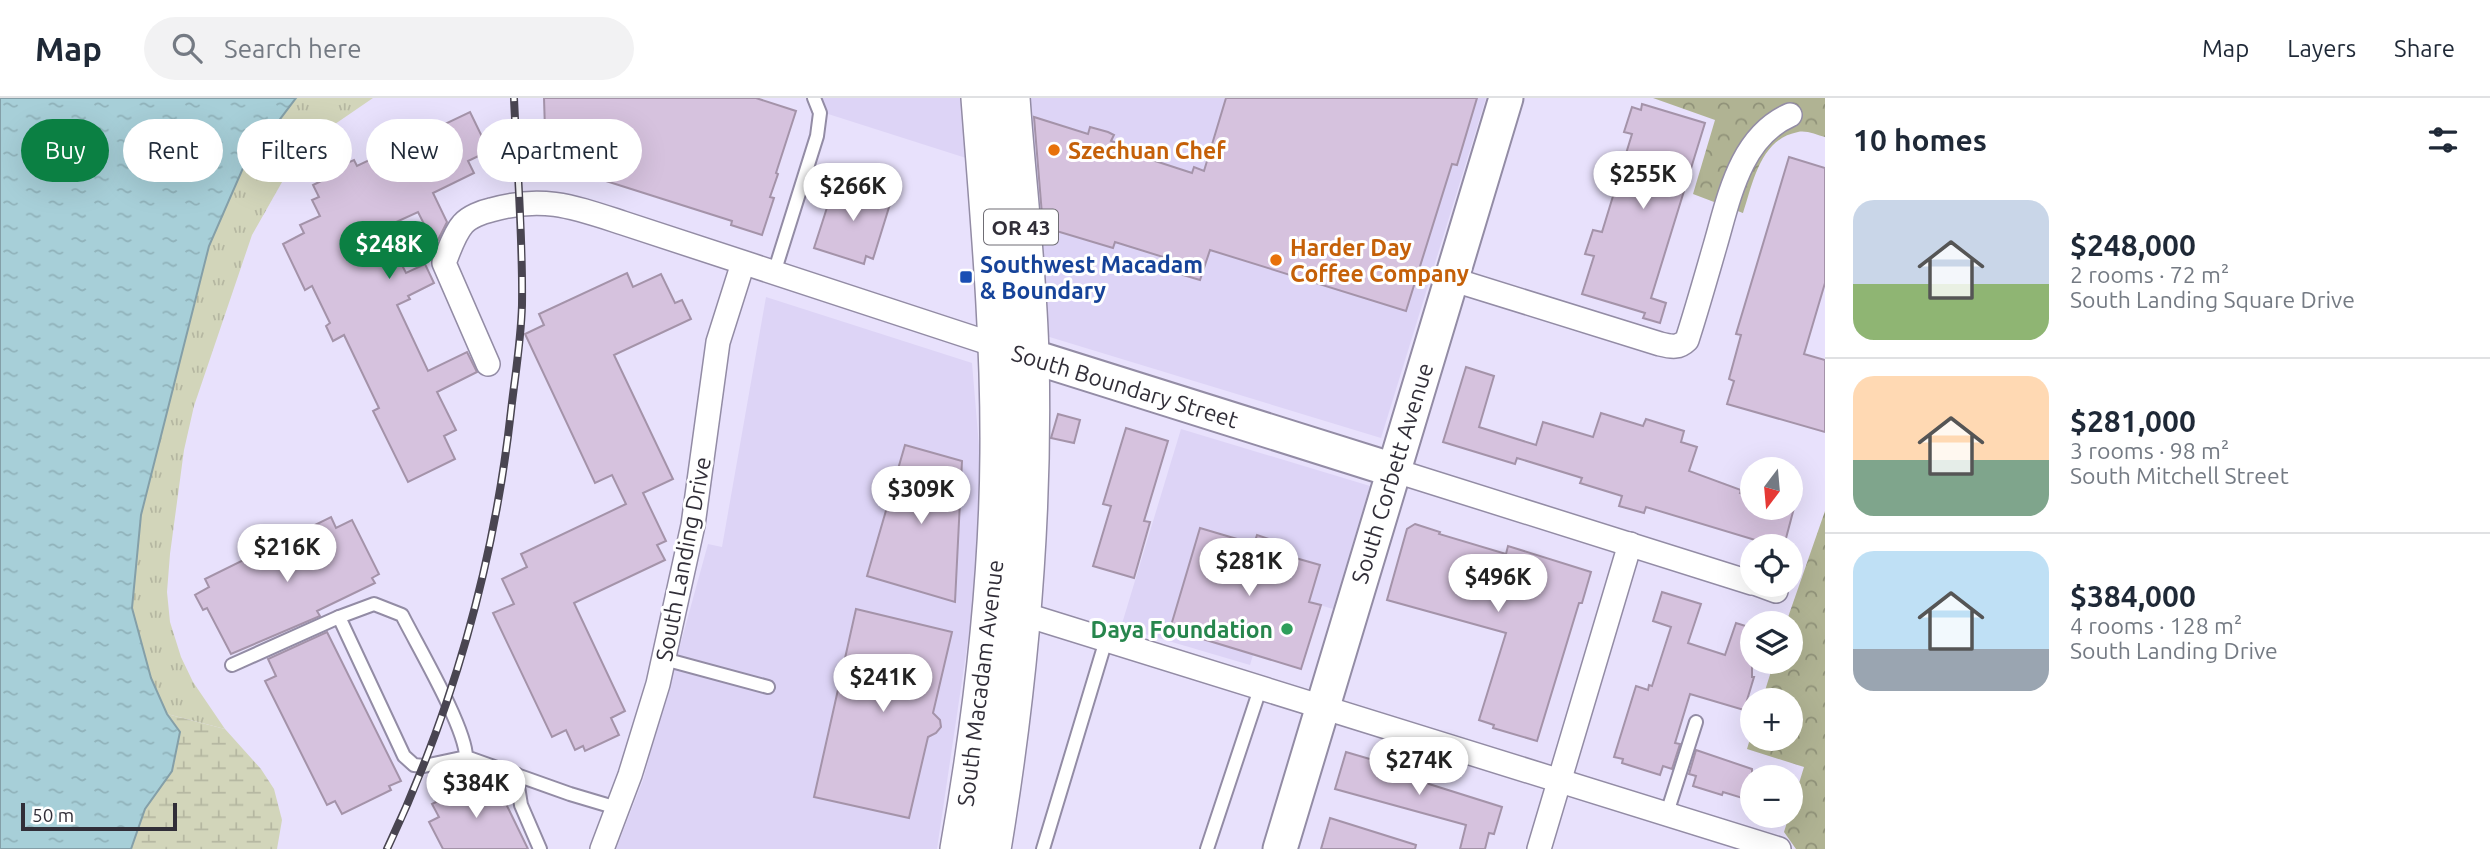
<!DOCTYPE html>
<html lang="en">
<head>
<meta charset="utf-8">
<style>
	body { margin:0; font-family:Ubuntu,sans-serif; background:#f2f2f3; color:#1f2937; height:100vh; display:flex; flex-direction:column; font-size:26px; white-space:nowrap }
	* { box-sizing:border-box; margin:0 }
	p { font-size:23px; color:#747a83 }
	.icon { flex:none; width:38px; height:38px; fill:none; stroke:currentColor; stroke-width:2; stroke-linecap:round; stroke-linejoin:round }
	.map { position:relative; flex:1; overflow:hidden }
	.drawer { display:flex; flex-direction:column; background:#fff; width:665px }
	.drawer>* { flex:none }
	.banner { position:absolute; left:21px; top:21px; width:665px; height:63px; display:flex; gap:14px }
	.needle { width:46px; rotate:196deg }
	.tools { position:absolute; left:1740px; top:359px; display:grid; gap:14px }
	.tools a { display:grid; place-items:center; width:63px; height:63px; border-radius:50%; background:#fff; box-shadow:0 7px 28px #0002; font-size:35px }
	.scale { position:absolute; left:21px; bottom:18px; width:156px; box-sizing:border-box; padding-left:7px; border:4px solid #312e38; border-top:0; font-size:19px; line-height:24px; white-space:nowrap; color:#312e38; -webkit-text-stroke:5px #fff; paint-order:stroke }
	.price { position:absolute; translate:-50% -60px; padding:0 16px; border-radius:24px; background:#fff; color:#222; font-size:23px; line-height:46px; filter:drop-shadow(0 2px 4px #0008) }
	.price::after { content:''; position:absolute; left:50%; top:42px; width:21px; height:16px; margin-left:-10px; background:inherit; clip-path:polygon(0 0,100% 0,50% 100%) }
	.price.on { background:#0b8043; color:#fff }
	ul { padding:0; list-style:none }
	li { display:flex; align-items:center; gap:21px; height:175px; padding:0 28px }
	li+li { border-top:2px solid #e0e1e3 }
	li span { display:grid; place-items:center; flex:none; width:196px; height:140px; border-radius:21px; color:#555 }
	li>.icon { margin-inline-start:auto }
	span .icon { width:84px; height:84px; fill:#fffc; stroke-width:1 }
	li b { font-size:30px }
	h2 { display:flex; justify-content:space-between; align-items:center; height:84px; padding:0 28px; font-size:30px }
	.chip { padding:0 24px; border-radius:32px; background:#fff; box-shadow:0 7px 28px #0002; font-size:24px; line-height:63px }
	.chip.on { background:#0b8043; color:#fff }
	header { display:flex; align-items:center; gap:42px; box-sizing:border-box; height:98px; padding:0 35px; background:#fff; border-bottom:2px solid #e0e1e3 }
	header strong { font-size:33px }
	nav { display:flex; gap:38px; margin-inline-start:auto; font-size:24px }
	.search { width:490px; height:63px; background:#f2f2f3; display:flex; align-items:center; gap:18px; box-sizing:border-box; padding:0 24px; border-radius:38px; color:#747a83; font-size:26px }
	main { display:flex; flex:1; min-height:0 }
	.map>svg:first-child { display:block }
	.built { fill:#ddd4f6 }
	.grass { fill:url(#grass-tufts) }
	.forest { fill:url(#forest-crowns) }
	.wetland { fill:url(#wetland-marsh) }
	.water { fill:url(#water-ripples); stroke:#849fa8; stroke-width:2 }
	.building { fill:#d6c2de; stroke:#a493a9; stroke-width:2 }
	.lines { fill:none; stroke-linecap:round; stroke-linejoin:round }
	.lane-casing { stroke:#938ca5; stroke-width:16 }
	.street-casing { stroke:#938ca5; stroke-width:26 }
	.secondary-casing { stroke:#938ca5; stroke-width:37 }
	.primary-casing { stroke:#938ca5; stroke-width:40 }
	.lane { stroke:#fff; stroke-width:12 }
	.street { stroke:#fff; stroke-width:23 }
	.secondary { stroke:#fff; stroke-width:33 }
	.primary { stroke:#fff; stroke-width:37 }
	.rail-casing { stroke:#494551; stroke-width:8 }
	.rail { stroke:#fff; stroke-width:5; stroke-dasharray:16; stroke-linecap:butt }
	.food-dot { fill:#e8710a; stroke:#fff; stroke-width:2.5 }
	.transit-dot { fill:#1a4fb4; stroke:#fff; stroke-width:2.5 }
	.leisure-dot { fill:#2e9e5b; stroke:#fff; stroke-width:2.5 }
	.labels { text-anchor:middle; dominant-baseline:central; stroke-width:6; stroke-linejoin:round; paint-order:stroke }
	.shield { fill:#fff; stroke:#6f6d74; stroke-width:2 }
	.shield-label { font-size:21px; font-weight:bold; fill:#312e38 }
	.food-label { font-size:23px; font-weight:bold; fill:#c56008; stroke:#fff; text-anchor:start }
	.transit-label { font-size:23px; font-weight:bold; fill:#164399; stroke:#fff; text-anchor:start }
	.street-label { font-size:23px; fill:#312e38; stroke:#fff }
	.leisure-label { font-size:23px; font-weight:bold; fill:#27864d; stroke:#fff; text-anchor:end }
</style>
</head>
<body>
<header>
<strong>Map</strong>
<div class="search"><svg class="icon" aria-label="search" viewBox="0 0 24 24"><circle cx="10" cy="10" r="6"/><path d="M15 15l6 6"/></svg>Search here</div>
<nav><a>Map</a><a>Layers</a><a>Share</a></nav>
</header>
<main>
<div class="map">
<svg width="1825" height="751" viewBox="0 0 1825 751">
	<defs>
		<pattern id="grass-tufts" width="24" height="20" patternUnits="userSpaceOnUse" patternTransform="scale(1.75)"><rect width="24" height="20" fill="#d2d5ba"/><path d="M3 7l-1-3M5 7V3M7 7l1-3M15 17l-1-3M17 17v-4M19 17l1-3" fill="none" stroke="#b5b7a1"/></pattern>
		<pattern id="forest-crowns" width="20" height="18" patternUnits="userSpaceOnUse" patternTransform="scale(1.75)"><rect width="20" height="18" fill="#b0b393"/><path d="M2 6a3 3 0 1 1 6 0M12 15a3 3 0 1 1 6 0" fill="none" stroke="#909279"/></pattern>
		<pattern id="wetland-marsh" width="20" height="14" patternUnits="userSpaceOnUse" patternTransform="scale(1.75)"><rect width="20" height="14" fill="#d2d5ba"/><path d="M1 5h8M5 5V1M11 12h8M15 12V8" fill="none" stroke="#b5b7a1"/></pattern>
		<pattern id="water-ripples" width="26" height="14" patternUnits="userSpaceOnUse" patternTransform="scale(1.75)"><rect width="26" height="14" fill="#a7cfd8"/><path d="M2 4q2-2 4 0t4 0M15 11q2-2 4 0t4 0" fill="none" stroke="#90b2ba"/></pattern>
	</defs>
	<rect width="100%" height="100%" fill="#e8e1fc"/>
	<g class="built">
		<polygon points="822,0 962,0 966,60 825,15"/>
		<polygon points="1025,0 1486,0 1381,340 1043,237"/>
		<polygon points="766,199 972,265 980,360 979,430 971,522 937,751 616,751 643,682 708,446 722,449"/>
		<polygon points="1181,331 1370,388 1333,511 1272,493 1250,567 1121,529"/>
	</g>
	<polygon class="grass" points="295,0 373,0 319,37 290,70 252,137 194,308 184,352 170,456 167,494 170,524 181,559 193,584 225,631 167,616 151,580 132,510 141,417 209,148 243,70"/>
	<g class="forest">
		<path d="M1653,0H1825V39C1817,37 1806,32 1798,34C1760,41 1753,85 1743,115L1693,96L1715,22Z"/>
		<polygon points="1825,413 1825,751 1796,751 1784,734 1804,669 1747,651 1752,634 1752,640 1790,640 1790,602 1762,602 1774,564 1790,564 1790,525 1786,525"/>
	</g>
	<polygon class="wetland" points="167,616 225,631 261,671 274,691 282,722 277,751 131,751 145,711 172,673 180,634"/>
	<polygon class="water" points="0,0 296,0 243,70 209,148 141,417 132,510 151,580 167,616 180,634 172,673 145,711 131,751 0,751"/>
	<g class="building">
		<polygon points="544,0 756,0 796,13 776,75 778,76 770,99 774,100 762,137 731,127 732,123 546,64"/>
		<polygon points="1226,0 1477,0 1457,67 1452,66 1406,213 1210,152 1200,182 1173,174 1176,163 1115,144 1113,150 1043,129 1034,19 1088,36 1090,29 1108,34 1114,37 1111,43 1145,53 1143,59 1192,75 1194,69 1204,73"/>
		<polygon points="1642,6 1705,25 1651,200 1666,205 1660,225 1643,220 1645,215 1582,196 1594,158 1585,156 1593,132 1602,134 1632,36 1624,34 1632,9 1641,12"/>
		<polygon points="470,14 489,53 468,63 474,75 433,95 447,124 438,142 433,144 418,114 383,130 406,175 425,166 434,185 408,198 410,201 397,207 428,273 467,254 477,274 437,294 456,332 444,338 455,361 408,384 373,313 379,310 344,237 333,243 326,228 330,225 312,188 305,192 283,146 304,135 300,127 320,118 312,102 319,99 313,87 342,73 340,68 354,62 357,68"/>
		<polygon points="1789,59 1825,70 1825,185 1804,256 1825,262 1825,334 1727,306 1734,283 1729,281 1741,237 1736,236"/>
		<polygon points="842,83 884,96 882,103 890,106 873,161 866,158 864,166 814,150 833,91 839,93"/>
		<polygon points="627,175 633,189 661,176 675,205 682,202 691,221 614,257 673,381 643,395 666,443 657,447 665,462 574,505 625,613 611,620 619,637 585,653 583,648 575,652 566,632 552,639 493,515 514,506 502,481 527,469 521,456 626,406 612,377 595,385 525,236 544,227 539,216"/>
		<polygon points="1466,269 1494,278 1479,329 1536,347 1543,324 1593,339 1601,315 1643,328 1646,321 1684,333 1681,344 1697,349 1689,373 1741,392 1740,395 1752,399 1752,410 1794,410 1785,444 1784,444 1782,448 1775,448 1646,409 1644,415 1619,408 1622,398 1580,385 1582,380 1517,360 1515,366 1443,344"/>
		<polygon points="1058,316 1080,322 1074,345 1051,340"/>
		<polygon points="1126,330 1168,343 1144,423 1150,424 1134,480 1093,468 1111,408 1103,406"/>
		<polygon points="905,347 962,363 955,504 867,478"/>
		<polygon points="331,419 336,430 352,422 379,476 372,480 375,485 317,513 320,518 231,556 207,510 203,512 195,497 209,489 205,481"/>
		<polygon points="1415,426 1440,434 1439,436 1506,456 1508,448 1591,474 1582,505 1579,505 1537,643 1493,630 1494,627 1479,622 1506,535 1387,502 1407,431"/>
		<polygon points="1200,430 1254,446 1257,437 1281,445 1278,455 1320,467 1309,504 1321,507 1301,571 1170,531"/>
		<polygon points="1662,494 1701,506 1688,545 1725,557 1736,525 1752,530 1752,579 1754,579 1744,612 1690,596 1675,645 1680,646 1672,671 1663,668 1660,677 1622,665 1623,661 1614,659 1636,588 1648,592 1649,587 1652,588 1671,529 1653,523"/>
		<polygon points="856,511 952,534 933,615 940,622 941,629 936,635 928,639 909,720 814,699"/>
		<polygon points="327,534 401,683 389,688 391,692 342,716 335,703 327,707 265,583 276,578 268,561"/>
		<polygon points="1696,652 1752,671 1752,703 1723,694 1722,697 1693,688 1696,678 1689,676"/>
		<polygon points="1346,654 1431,679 1429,686 1502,709 1494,736 1489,735 1485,751 1460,751 1466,727 1335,691"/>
		<polygon points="493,679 528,751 443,751 429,724 439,719 432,706 478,683 480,685"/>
		<polygon points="1330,720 1416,747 1415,751 1321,751"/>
	</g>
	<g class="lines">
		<g class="lane-casing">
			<g id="lane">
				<polyline points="774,175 817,38 820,15 814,0"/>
				<polyline points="664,561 768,589"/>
				<polyline points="232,567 339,519"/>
				<path d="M466,659C466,630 417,547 402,517L374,506L339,519L404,658L414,667L424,668L466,659L570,696L617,710"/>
				<polyline points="516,676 521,707 540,751"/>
				<polyline points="1667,715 1696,624"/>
				<polyline points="1043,751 1106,542"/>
				<polyline points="1207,751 1260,591"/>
			</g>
		</g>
		<g class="street-casing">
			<g id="street">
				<path d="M1451,181L1660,246C1672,249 1679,250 1687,242C1697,211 1706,179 1715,148C1729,100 1740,39 1790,17"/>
				<path d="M488,266L444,165C449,153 454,136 463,126C469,119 482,114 491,112C543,97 574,109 623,125L998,248"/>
				<polyline points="1393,372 1752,485"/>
				<polyline points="1757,486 1776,493"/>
				<polyline points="1023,516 1779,751"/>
				<polyline points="602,751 630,677 658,586 693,427 718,244 743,165"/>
				<polyline points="1539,751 1630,446"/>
			</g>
		</g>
		<g class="secondary-casing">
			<g id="secondary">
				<polyline points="1005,250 1393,372"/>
				<polyline points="1280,751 1506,0"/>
			</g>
		</g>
		<g class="primary-casing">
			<g id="primary">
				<path d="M959,751C982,621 998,488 999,355C1000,236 989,118 980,0"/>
				<path d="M992,751C1019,588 1034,425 1030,259C1028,173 1017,86 1011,0"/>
			</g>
		</g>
		<use href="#lane" class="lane"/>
		<use href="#street" class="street"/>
		<use href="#secondary" class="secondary"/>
		<use href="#primary" class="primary"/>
		<g class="rail-casing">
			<path id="rail" d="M387,751C453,612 494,466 511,313C515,278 521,243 522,207C523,138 517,69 514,0"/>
		</g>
		<use href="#rail" class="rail"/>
	</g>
	<g class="food-dot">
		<circle cx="1054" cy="52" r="7"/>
		<circle cx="1276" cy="162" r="7"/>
	</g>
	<rect class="transit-dot" x="959" y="172" width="14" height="14" rx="3.5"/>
	<circle class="leisure-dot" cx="1287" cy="531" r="7"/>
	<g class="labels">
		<rect class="shield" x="984" y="111.5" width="74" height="35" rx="5"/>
		<g class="shield-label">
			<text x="1021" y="129">OR 43</text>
		</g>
		<g class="food-label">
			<text x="1068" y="52">Szechuan Chef</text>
			<text x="1290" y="149">Harder Day<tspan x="1290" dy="26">Coffee Company</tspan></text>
		</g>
		<g class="transit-label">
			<text x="980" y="166">Southwest Macadam<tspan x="980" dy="26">&amp; Boundary</tspan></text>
		</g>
		<g class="street-label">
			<text transform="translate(1125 288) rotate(17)">South Boundary Street</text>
			<text transform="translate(1392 375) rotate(-73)">South Corbett Avenue</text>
			<text transform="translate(683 461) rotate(-79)">South Landing Drive</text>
			<text transform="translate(980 585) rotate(-83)">South Macadam Avenue</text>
		</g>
		<g class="leisure-label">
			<text x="1273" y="531">Daya Foundation</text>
		</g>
	</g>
</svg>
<div class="tools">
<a><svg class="needle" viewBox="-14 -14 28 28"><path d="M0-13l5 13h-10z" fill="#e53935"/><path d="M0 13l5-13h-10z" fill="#747a83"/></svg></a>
<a><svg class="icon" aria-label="locate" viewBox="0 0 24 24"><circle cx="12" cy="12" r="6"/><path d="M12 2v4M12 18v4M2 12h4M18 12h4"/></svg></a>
<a><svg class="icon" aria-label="layers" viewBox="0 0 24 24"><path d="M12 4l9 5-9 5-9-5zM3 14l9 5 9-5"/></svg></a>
<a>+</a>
<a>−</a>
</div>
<div class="scale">50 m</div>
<b class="price" style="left:1643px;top:113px">$255K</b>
<b class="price" style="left:853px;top:125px">$266K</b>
<b class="price on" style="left:389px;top:183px">$248K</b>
<b class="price" style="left:921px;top:428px">$309K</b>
<b class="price" style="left:287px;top:486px">$216K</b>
<b class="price" style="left:1249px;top:500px">$281K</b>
<b class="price" style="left:1498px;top:516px">$496K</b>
<b class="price" style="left:883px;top:616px">$241K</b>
<b class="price" style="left:1419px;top:699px">$274K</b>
<b class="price" style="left:476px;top:722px">$384K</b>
<div class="banner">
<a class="chip on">Buy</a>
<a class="chip">Rent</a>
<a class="chip">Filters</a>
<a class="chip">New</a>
<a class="chip">Apartment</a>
</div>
</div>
<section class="drawer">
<h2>10 homes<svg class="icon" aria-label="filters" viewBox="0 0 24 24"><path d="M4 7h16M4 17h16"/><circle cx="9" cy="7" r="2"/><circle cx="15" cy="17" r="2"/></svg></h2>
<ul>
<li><span style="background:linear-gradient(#c9d6e8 60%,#8fb573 0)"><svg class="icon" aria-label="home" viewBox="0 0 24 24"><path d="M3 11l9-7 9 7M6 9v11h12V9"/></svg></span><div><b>$248,000</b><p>2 rooms · 72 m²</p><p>South Landing Square Drive</p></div></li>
<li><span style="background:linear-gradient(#ffd9b3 60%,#7fa58c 0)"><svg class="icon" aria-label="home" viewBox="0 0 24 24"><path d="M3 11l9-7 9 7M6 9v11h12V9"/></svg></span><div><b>$281,000</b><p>3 rooms · 98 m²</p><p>South Mitchell Street</p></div></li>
<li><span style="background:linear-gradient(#bfe0f5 70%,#9aa5b1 0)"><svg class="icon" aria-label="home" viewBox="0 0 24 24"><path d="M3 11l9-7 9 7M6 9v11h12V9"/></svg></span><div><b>$384,000</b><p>4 rooms · 128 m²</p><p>South Landing Drive</p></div></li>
</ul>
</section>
</main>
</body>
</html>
